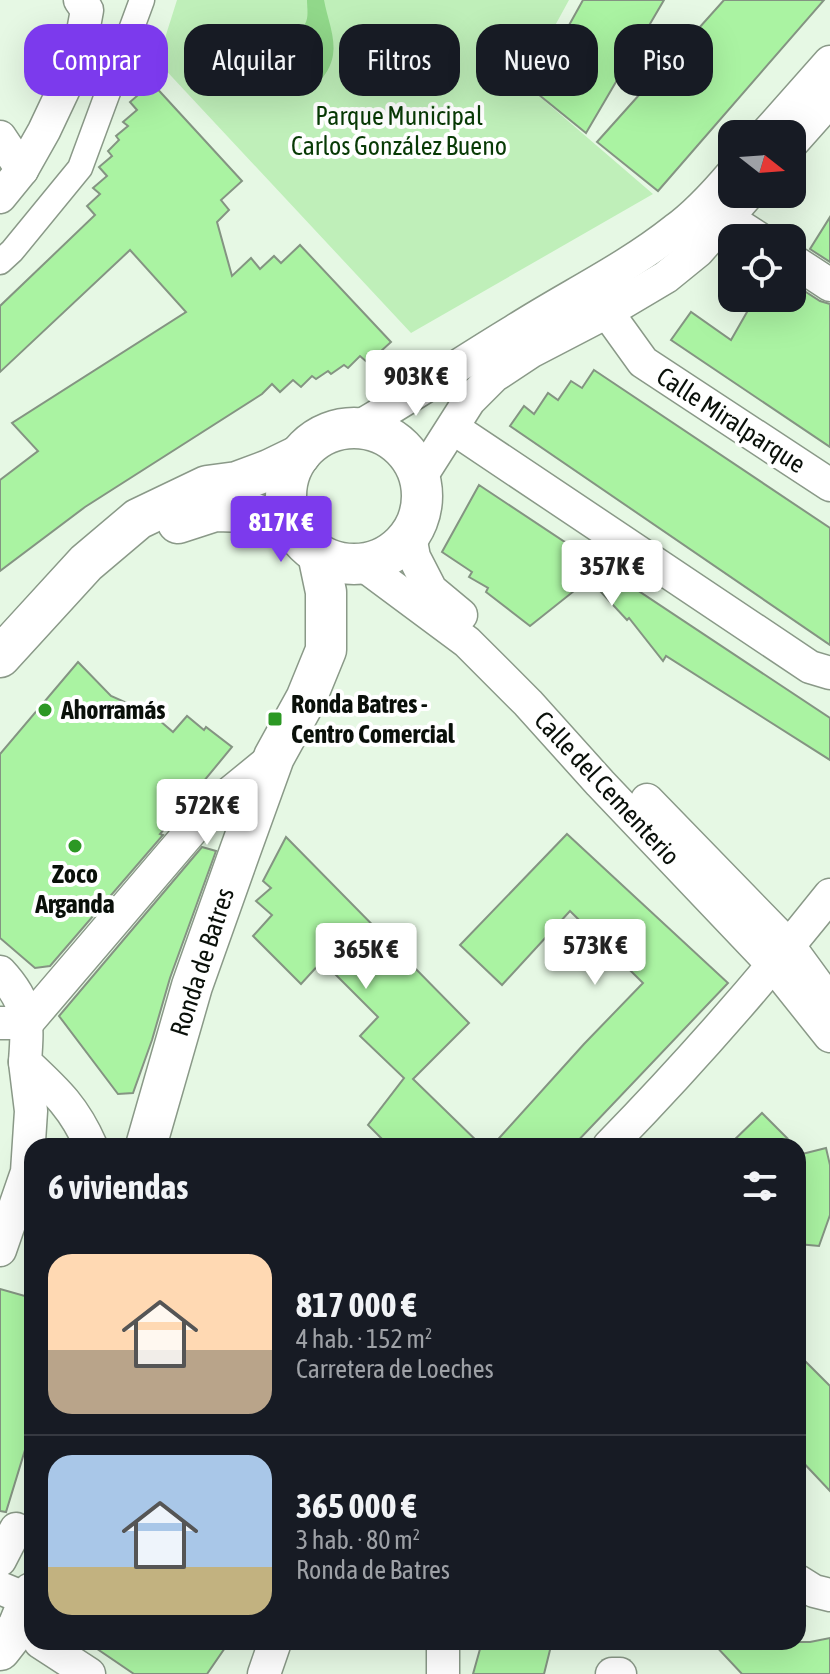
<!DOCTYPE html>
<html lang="es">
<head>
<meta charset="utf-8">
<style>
	body { margin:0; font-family:"Asap Condensed",sans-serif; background:#242831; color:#f1f3f6; height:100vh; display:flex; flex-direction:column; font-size:30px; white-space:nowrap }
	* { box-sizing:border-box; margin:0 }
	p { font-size:26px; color:#9ea1a6 }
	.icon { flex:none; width:44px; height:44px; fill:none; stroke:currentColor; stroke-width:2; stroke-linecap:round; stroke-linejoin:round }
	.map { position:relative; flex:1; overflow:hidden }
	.drawer { position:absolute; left:24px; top:1138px; width:782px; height:512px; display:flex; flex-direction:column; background:#171b24; border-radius:24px; box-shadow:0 8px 32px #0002 }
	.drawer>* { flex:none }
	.top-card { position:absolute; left:24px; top:24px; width:782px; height:72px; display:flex; gap:16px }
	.needle { width:52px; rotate:107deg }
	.tools { position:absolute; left:718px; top:120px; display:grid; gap:16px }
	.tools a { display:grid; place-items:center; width:88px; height:88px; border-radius:16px; background:#171b24; box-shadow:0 8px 32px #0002; font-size:40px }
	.price { position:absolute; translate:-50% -68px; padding:0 18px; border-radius:8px; background:#fff; color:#222; font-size:26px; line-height:52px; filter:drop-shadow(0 2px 4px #0008) }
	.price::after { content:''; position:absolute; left:50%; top:48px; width:24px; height:18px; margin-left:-12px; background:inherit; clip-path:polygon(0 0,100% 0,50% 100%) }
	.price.active { background:#7c3aed; color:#fff }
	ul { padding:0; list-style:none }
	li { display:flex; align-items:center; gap:24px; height:200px; padding:0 24px }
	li+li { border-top:2px solid #363941 }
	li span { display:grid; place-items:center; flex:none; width:224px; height:160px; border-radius:24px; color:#555 }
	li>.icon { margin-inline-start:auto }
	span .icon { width:96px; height:96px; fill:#fffc; stroke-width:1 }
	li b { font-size:34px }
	h2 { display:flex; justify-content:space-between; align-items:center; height:96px; padding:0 24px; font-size:34px }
	.pill { padding:0 28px; border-radius:24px; background:#171b24; box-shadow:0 8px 32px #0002; font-size:28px; line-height:72px }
	.pill.active { background:#7c3aed; color:#fff }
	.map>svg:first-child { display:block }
	.green { fill:#bfefb9 }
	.water { fill:#91d88a }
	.building { fill:#aaf3a2; stroke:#849482; stroke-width:2 }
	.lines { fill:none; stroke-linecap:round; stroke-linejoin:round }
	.pedestrian-casing { stroke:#8a9988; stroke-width:27 }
	.minor-casing { stroke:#8a9988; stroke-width:35 }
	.tertiary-casing { stroke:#8a9988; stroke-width:43 }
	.pedestrian { stroke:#fff; stroke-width:24 }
	.minor { stroke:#fff; stroke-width:32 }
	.tertiary { stroke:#fff; stroke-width:40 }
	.poi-dot { fill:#2c9824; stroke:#fff; stroke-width:3 }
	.labels { text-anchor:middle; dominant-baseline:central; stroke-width:8; stroke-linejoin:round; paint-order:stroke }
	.park-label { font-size:26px; fill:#083a05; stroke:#fff }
	.street-label { font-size:26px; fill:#0a100a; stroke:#fff }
	.poi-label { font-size:26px; font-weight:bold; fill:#0a100a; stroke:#fff; text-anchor:start }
</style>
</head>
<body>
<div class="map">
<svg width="830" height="1674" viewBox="0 0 830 1674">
	<rect width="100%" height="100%" fill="#e6f8e4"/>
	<polygon class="green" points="177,0 569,0 522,86 532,90 653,194 411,333 159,63 159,57"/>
	<path class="water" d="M307,0H324C327,17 336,38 333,55C326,96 273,106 267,67C262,39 296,43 305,24C309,17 307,8 307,0Z"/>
	<g class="building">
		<polygon points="583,0 664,0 586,133 533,90"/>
		<polygon points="724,0 824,0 658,191 597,142"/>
		<polygon points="152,83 242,181 221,200 229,210 217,222 232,276 251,258 260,269 274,256 281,263 300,245 391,342 368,363 360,356 348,368 344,365 331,374 328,371 316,379 312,376 301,387 293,380 280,392 272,384 262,394 85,507 0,571 0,480 38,451 12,423 186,312 130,250 0,372 0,306 95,215 87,206 100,194 93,188 107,176 99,167 112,156 108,151 119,140 116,136 128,126 123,122 137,110 130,102"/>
		<polygon points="830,217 830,262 810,249"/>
		<polygon points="792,283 820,301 830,304 830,447 671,340 691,312 731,340 755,298 792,298"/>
		<polygon points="594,370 830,528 830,645 510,426 524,406 534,414 548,393 558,400 571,381 582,388"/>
		<polygon points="479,485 830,718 830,760 666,656 663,661 629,618 627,620 589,579 530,626 486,592 488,588 469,577 472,572 442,552"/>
		<polygon points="78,662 111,696 152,714 173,732 187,716 204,730 206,727 232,747 160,834 163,835 50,966 35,968 0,938 0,754"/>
		<polygon points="567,834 728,983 573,1146 492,1146 584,1044 643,983 570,911 502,985 460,945"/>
		<polygon points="286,837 469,1023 413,1079 482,1146 389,1146 368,1125 404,1078 360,1036 378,1017 322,961 301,984 253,936 272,915 256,901 271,888 263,881"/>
		<polygon points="202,847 216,851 170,978 152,1040 133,1093 118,1094 59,1016"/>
		<polygon points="762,1113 795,1146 728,1146"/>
		<polygon points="826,1148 830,1165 830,1215 819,1246 798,1244 798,1155"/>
		<polygon points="0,1289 32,1298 32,1427 6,1512 0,1511"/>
		<polygon points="798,1354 830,1386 830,1491 798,1457"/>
		<polygon points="830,1638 830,1674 742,1674 712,1642 810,1642"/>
		<polygon points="87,1642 229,1642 207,1674 134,1674"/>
		<polygon points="482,1642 552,1642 544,1674 473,1674"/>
	</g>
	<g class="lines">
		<g class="pedestrian-casing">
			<polyline id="pedestrian" points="0,262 12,251 80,168 142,0"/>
		</g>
		<g class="minor-casing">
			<g id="minor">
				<polyline points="766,134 830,62"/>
				<polyline points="0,137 22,170"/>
				<polyline points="792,143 830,100"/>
				<polyline points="0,197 22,170 44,131 78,59 87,10 80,0"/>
				<polyline points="727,218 758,238"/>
				<polyline points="792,260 830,285"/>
				<polyline points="607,312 643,362 830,485"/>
				<path d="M357,428C411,397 461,363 514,331C567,297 626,269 675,230C697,214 715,194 732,174"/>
				<polyline points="453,428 810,667 830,673"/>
				<polyline points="420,478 469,401 494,376 532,351 607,312 666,277 698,251 748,194"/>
				<polyline points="410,536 414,557 431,590 461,615"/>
				<polyline points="362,564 467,642 528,703 600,783 774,966 830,1036"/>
				<polyline points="647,800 789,946 830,1002"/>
				<path d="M0,972C29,1003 28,1021 25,1062C56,1091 74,1107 91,1146"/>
				<polyline points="0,1023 27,1023 209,810 274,757"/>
				<path d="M609,1146C687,1066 760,983 830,895"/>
				<polyline points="0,1250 27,1172 31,1111 25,1062"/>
				<polyline points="0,1560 16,1529"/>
				<polyline points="798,1581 814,1591 830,1595"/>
				<polyline points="0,1588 29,1600"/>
				<polyline points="40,1642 89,1674"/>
				<polyline points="264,1674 275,1642"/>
				<polyline points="443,1674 443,1642"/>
				<polyline points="612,1674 620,1674"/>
			</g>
		</g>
		<g class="tertiary-casing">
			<g id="tertiary">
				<circle cx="354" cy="496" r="68"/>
				<polyline points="178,523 215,511 250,512 294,528"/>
				<polyline points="0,657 86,563 138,519 207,486 237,482 269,470 300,455"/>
				<polyline points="146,1146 192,986 240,851 274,757 306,699 326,650 326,592 318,554"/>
				<polyline points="0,1650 18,1627 32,1593"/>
			</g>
		</g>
		<use href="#pedestrian" class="pedestrian"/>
		<use href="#minor" class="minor"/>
		<use href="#tertiary" class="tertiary"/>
	</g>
	<g class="poi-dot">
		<circle cx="45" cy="710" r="8"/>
		<rect x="267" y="711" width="16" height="16" rx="4"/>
		<circle cx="75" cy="846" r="8"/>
	</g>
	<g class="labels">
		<g class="park-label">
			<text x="399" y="116">Parque Municipal<tspan x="399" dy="30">Carlos González Bueno</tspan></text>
		</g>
		<g class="street-label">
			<text transform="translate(731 420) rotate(33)">Calle Miralparque</text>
			<text transform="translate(607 788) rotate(47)">Calle del Cementerio</text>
			<text transform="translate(202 962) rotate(-72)">Ronda de Batres</text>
		</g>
		<g class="poi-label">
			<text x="291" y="704">Ronda Batres -<tspan x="291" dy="30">Centro Comercial</tspan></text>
			<text x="61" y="710">Ahorramás</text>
			<text x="75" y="874" text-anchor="middle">Zoco<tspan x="75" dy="30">Arganda</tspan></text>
		</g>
	</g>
</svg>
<div class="tools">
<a><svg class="needle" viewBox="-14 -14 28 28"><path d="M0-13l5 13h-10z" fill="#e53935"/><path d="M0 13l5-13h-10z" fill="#9ea1a6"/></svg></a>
<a><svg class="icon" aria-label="locate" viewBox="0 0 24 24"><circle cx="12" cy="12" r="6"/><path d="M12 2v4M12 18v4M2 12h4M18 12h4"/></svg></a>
</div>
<b class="price" style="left:416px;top:418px">903K €</b>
<b class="price active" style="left:281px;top:564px">817K €</b>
<b class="price" style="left:612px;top:608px">357K €</b>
<b class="price" style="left:207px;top:847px">572K €</b>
<b class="price" style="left:595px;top:987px">573K €</b>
<b class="price" style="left:366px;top:991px">365K €</b>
<div class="top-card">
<a class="pill active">Comprar</a>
<a class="pill">Alquilar</a>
<a class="pill">Filtros</a>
<a class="pill">Nuevo</a>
<a class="pill">Piso</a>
</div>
<section class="drawer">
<h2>6 viviendas<svg class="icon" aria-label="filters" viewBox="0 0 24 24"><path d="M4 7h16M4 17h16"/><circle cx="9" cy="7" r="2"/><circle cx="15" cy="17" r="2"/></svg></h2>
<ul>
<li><span style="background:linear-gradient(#ffd9b3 60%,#b9a48a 0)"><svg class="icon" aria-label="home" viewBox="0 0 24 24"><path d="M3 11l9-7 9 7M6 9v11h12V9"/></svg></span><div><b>817 000 €</b><p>4 hab. · 152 m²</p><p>Carretera de Loeches</p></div></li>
<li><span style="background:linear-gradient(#a9c7e8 70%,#c2b280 0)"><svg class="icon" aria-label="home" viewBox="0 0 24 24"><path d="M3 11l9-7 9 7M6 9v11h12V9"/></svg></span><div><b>365 000 €</b><p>3 hab. · 80 m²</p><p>Ronda de Batres</p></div></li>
</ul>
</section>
</div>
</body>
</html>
